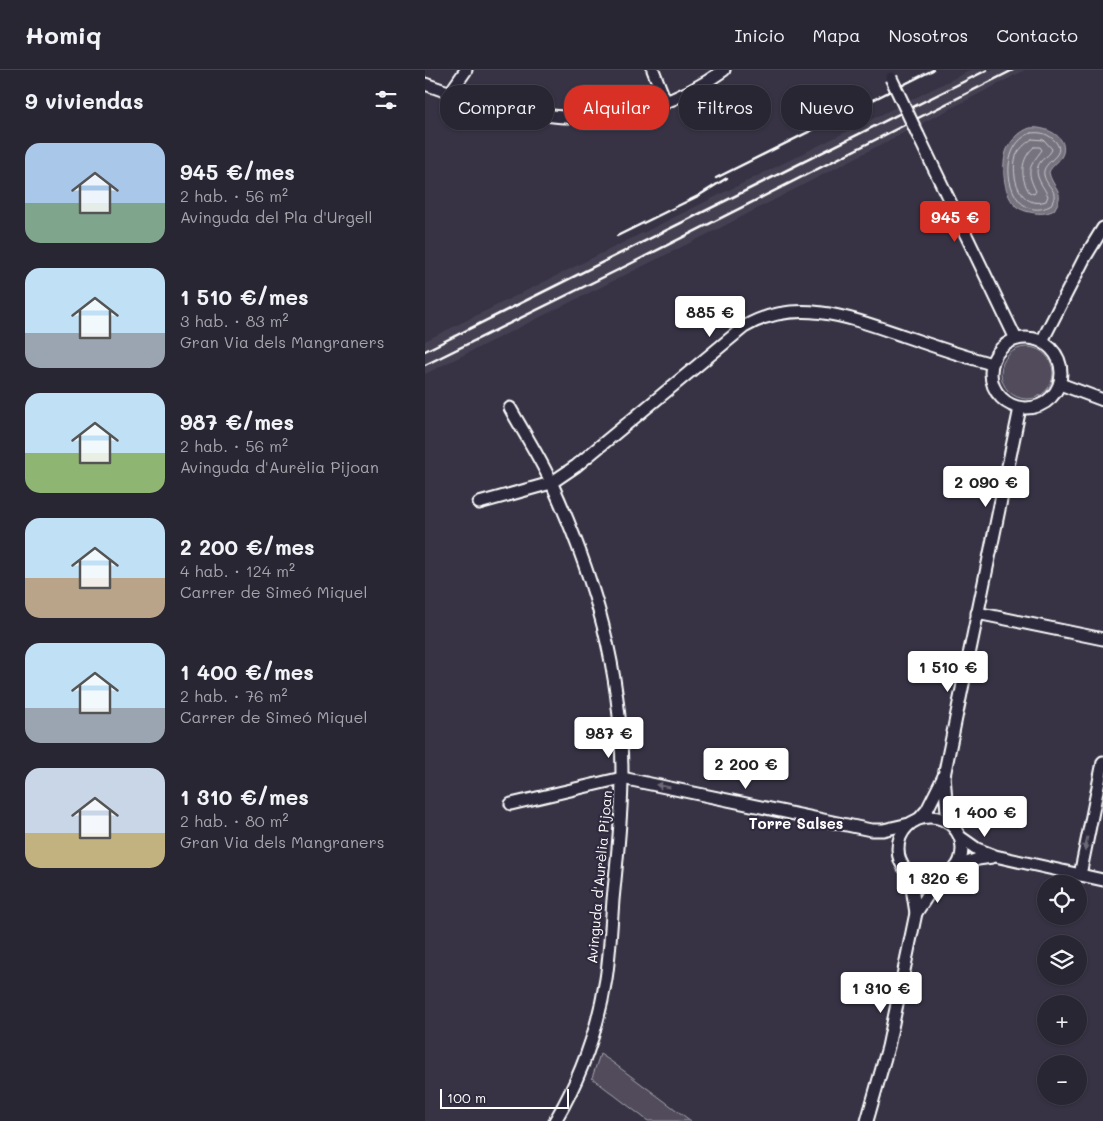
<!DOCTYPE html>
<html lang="es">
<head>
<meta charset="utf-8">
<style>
	body { margin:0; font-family:Mali,sans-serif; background:#312e3c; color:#f1f3f6; height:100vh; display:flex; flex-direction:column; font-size:19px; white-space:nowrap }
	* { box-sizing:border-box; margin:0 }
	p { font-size:16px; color:#a5a5ac }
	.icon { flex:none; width:28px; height:28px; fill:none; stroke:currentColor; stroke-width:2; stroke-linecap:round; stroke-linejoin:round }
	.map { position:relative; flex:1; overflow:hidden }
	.sheet { display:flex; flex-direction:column; background:#292634; width:425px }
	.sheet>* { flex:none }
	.banner { position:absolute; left:15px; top:15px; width:475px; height:45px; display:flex; gap:10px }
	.tools { position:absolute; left:612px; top:805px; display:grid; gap:10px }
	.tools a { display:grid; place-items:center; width:50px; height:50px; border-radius:50%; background:#292634; box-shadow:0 1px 4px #0004,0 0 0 1px #45434f; font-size:25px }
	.scale { position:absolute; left:15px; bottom:12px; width:129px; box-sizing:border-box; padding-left:5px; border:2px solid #fff; border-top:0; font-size:14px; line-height:18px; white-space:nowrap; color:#fff; -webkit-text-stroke:4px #2f2a3d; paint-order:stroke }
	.price { position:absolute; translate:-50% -42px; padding:0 11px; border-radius:5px; background:#fff; color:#222; font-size:16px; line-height:32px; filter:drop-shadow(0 1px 2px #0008) }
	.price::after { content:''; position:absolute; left:50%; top:30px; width:15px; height:11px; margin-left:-8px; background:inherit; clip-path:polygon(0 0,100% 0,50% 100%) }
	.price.active { background:#d93025; color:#fff }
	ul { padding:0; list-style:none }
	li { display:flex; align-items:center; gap:15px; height:125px; padding:0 25px }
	li span { display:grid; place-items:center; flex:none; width:140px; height:100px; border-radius:15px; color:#555 }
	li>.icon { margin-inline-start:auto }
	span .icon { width:60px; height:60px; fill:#fffc; stroke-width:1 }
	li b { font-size:21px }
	h2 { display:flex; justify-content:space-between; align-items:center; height:60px; padding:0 25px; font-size:21px }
	.pill { padding:0 18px; border-radius:20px; background:#292634; box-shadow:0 1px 4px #0004,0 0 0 1px #45434f; font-size:18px; line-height:45px }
	.pill.active { background:#d93025; color:#fff }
	header { display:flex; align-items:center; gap:30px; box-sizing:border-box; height:70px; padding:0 25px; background:#292634; border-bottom:1px solid #45434f }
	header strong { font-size:24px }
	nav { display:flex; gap:28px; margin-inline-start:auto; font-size:18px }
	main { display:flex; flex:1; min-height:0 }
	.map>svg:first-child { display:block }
	.built { fill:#444051 }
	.green { fill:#514c5c; stroke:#a8a6ae }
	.water { fill:#76737f; stroke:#adabb2 }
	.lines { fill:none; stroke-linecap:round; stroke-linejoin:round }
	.shore { stroke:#c8c7cc; stroke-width:1 }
	.minor-casing { stroke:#fff; stroke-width:15 }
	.minor { stroke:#2f2a3d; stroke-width:11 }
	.rail { stroke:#fff; stroke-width:2.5 }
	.minor-bridge-casing { stroke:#fff; stroke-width:15; stroke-linecap:butt }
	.minor-bridge { stroke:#2f2a3d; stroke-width:11 }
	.oneway { fill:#6d6a77 }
	.labels { text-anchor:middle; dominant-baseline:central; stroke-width:4.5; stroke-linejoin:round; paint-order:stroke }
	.street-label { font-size:14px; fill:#fff; stroke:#2f2a3d }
	.neighbourhood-label { font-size:15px; font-weight:bold; fill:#fff; stroke:#2f2a3d }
</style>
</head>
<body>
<header>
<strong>Homiq</strong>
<nav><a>Inicio</a><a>Mapa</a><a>Nosotros</a><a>Contacto</a></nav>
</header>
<main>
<section class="sheet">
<h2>9 viviendas<svg class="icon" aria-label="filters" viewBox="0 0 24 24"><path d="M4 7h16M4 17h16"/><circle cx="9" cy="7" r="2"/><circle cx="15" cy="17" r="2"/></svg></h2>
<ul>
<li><span style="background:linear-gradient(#a9c7e8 60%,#7fa58c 0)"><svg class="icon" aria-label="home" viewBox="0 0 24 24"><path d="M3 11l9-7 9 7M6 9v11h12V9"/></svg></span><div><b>945 €/mes</b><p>2 hab. · 56 m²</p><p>Avinguda del Pla d'Urgell</p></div></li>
<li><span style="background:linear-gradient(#bfe0f5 65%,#9aa5b1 0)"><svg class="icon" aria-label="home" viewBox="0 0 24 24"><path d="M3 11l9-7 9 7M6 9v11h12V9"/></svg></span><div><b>1 510 €/mes</b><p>3 hab. · 83 m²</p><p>Gran Via dels Mangraners</p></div></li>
<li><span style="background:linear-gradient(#bfe0f5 60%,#8fb573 0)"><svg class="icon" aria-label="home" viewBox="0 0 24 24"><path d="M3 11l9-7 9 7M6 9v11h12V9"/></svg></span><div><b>987 €/mes</b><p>2 hab. · 56 m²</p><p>Avinguda d'Aurèlia Pijoan</p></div></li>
<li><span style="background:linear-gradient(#bfe0f5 60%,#b9a48a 0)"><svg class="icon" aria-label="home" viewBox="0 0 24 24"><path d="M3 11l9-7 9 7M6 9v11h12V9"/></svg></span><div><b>2 200 €/mes</b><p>4 hab. · 124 m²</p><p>Carrer de Simeó Miquel</p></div></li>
<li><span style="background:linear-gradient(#bfe0f5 65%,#9aa5b1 0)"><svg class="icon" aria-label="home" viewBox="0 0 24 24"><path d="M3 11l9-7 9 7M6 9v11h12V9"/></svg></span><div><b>1 400 €/mes</b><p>2 hab. · 76 m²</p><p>Carrer de Simeó Miquel</p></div></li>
<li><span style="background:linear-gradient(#c9d6e8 65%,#c2b280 0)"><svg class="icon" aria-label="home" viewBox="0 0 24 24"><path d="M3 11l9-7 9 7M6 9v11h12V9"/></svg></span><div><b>1 310 €/mes</b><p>2 hab. · 80 m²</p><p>Gran Via dels Mangraners</p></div></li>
</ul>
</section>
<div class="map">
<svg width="678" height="1051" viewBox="0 0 678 1051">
	<rect width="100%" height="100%" fill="#373345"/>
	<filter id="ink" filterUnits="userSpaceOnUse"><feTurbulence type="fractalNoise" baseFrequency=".02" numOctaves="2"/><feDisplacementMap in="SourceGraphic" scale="10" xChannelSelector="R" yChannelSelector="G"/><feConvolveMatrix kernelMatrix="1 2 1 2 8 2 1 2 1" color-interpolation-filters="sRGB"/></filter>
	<g filter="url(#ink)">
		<polygon class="built" points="546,0 600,0 293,159 0,304 0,271"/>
		<g class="green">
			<circle cx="602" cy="303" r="26"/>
			<polygon points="175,984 187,992 266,1051 223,1051 167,1008"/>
		</g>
		<path class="water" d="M605,58C618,56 643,65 638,83C636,91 627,95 624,102C627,119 642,120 629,140C624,143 617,144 610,143C604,142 598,141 592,137C579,127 576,98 581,82C584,72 595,61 605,58Z"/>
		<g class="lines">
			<g class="shore">
				<path d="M606,63C615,62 621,63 628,69C646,86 616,90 619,105C622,119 636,120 625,136C583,156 567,77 606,63Z"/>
				<path d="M607,69L619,70L627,79C625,85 620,87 616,91C606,104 618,115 623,126L621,131C595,140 585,106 591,86C594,79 601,73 607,69Z"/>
				<path d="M609,77H615L617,80C605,96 600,100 611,121L609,124L604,122C595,107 595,89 609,77Z"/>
			</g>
			<g class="minor-casing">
				<g id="minor">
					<polyline points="228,0 241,33"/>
					<path d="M0,14C104,52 203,70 299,0"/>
					<polyline points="25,23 41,0"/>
					<polyline points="493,65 591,269"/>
					<circle cx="601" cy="303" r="35"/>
					<polyline points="617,271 659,189 678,158"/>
					<polyline points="635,314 678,330"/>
					<path d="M85,338C99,363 115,388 127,414C170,509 197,601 197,706C197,747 192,789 188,830C186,857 185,883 181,909C173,959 156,1007 130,1051"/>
					<path d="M54,433L126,413L151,396L319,257C371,226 427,248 479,266C508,276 537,286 567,294"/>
					<polyline points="552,543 678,569"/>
					<polyline points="519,706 523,753"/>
					<polyline points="86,734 197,708 446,760 458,760 484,754"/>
					<circle cx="505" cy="779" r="32"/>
					<polyline points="495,748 502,740 519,706 595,338"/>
					<polyline points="535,767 552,779 570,786 678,810"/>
					<polyline points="531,797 553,789 567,787"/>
					<polyline points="655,805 678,692"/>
					<polyline points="491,843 512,811"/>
					<polyline points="442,1051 463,977 491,843 485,805"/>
				</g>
			</g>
			<use href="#minor" class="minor"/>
			<g class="rail">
				<polyline points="291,108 508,0"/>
				<polyline points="192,166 273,126 302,108"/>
				<polyline points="0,281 562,0"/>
				<polyline points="0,295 205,194 588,0"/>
			</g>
			<g class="minor-bridge-casing">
				<polyline id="minor-bridge" points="466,8 493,65"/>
			</g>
			<use href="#minor-bridge" class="minor-bridge"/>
		</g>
		<defs><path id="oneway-solid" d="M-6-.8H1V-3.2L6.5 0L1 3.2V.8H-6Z" transform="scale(1.25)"/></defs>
		<g class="oneway">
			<use href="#oneway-solid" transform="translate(238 716) rotate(-169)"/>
			<use href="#oneway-solid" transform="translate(661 774) rotate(101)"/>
		</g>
	</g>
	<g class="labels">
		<g class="street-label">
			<text transform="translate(174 807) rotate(-85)">Avinguda d'Aurèlia Pijoan</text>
		</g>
		<g class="neighbourhood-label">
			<text x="371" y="753">Torre Salses</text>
		</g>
	</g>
</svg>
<div class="tools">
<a><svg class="icon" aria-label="locate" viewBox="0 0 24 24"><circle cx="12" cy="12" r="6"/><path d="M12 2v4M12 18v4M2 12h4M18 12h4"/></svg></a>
<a><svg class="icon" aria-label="layers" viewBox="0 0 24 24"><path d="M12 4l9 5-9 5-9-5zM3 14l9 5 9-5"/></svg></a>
<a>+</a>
<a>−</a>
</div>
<div class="scale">100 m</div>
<b class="price active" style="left:530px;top:173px">945 €</b>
<b class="price" style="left:285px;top:268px">885 €</b>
<b class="price" style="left:561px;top:438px">2 090 €</b>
<b class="price" style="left:523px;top:623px">1 510 €</b>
<b class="price" style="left:184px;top:689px">987 €</b>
<b class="price" style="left:321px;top:720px">2 200 €</b>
<b class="price" style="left:560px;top:768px">1 400 €</b>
<b class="price" style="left:513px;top:834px">1 320 €</b>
<b class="price" style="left:456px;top:944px">1 310 €</b>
<div class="banner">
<a class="pill">Comprar</a>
<a class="pill active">Alquilar</a>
<a class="pill">Filtros</a>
<a class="pill">Nuevo</a>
</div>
</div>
</main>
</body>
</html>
